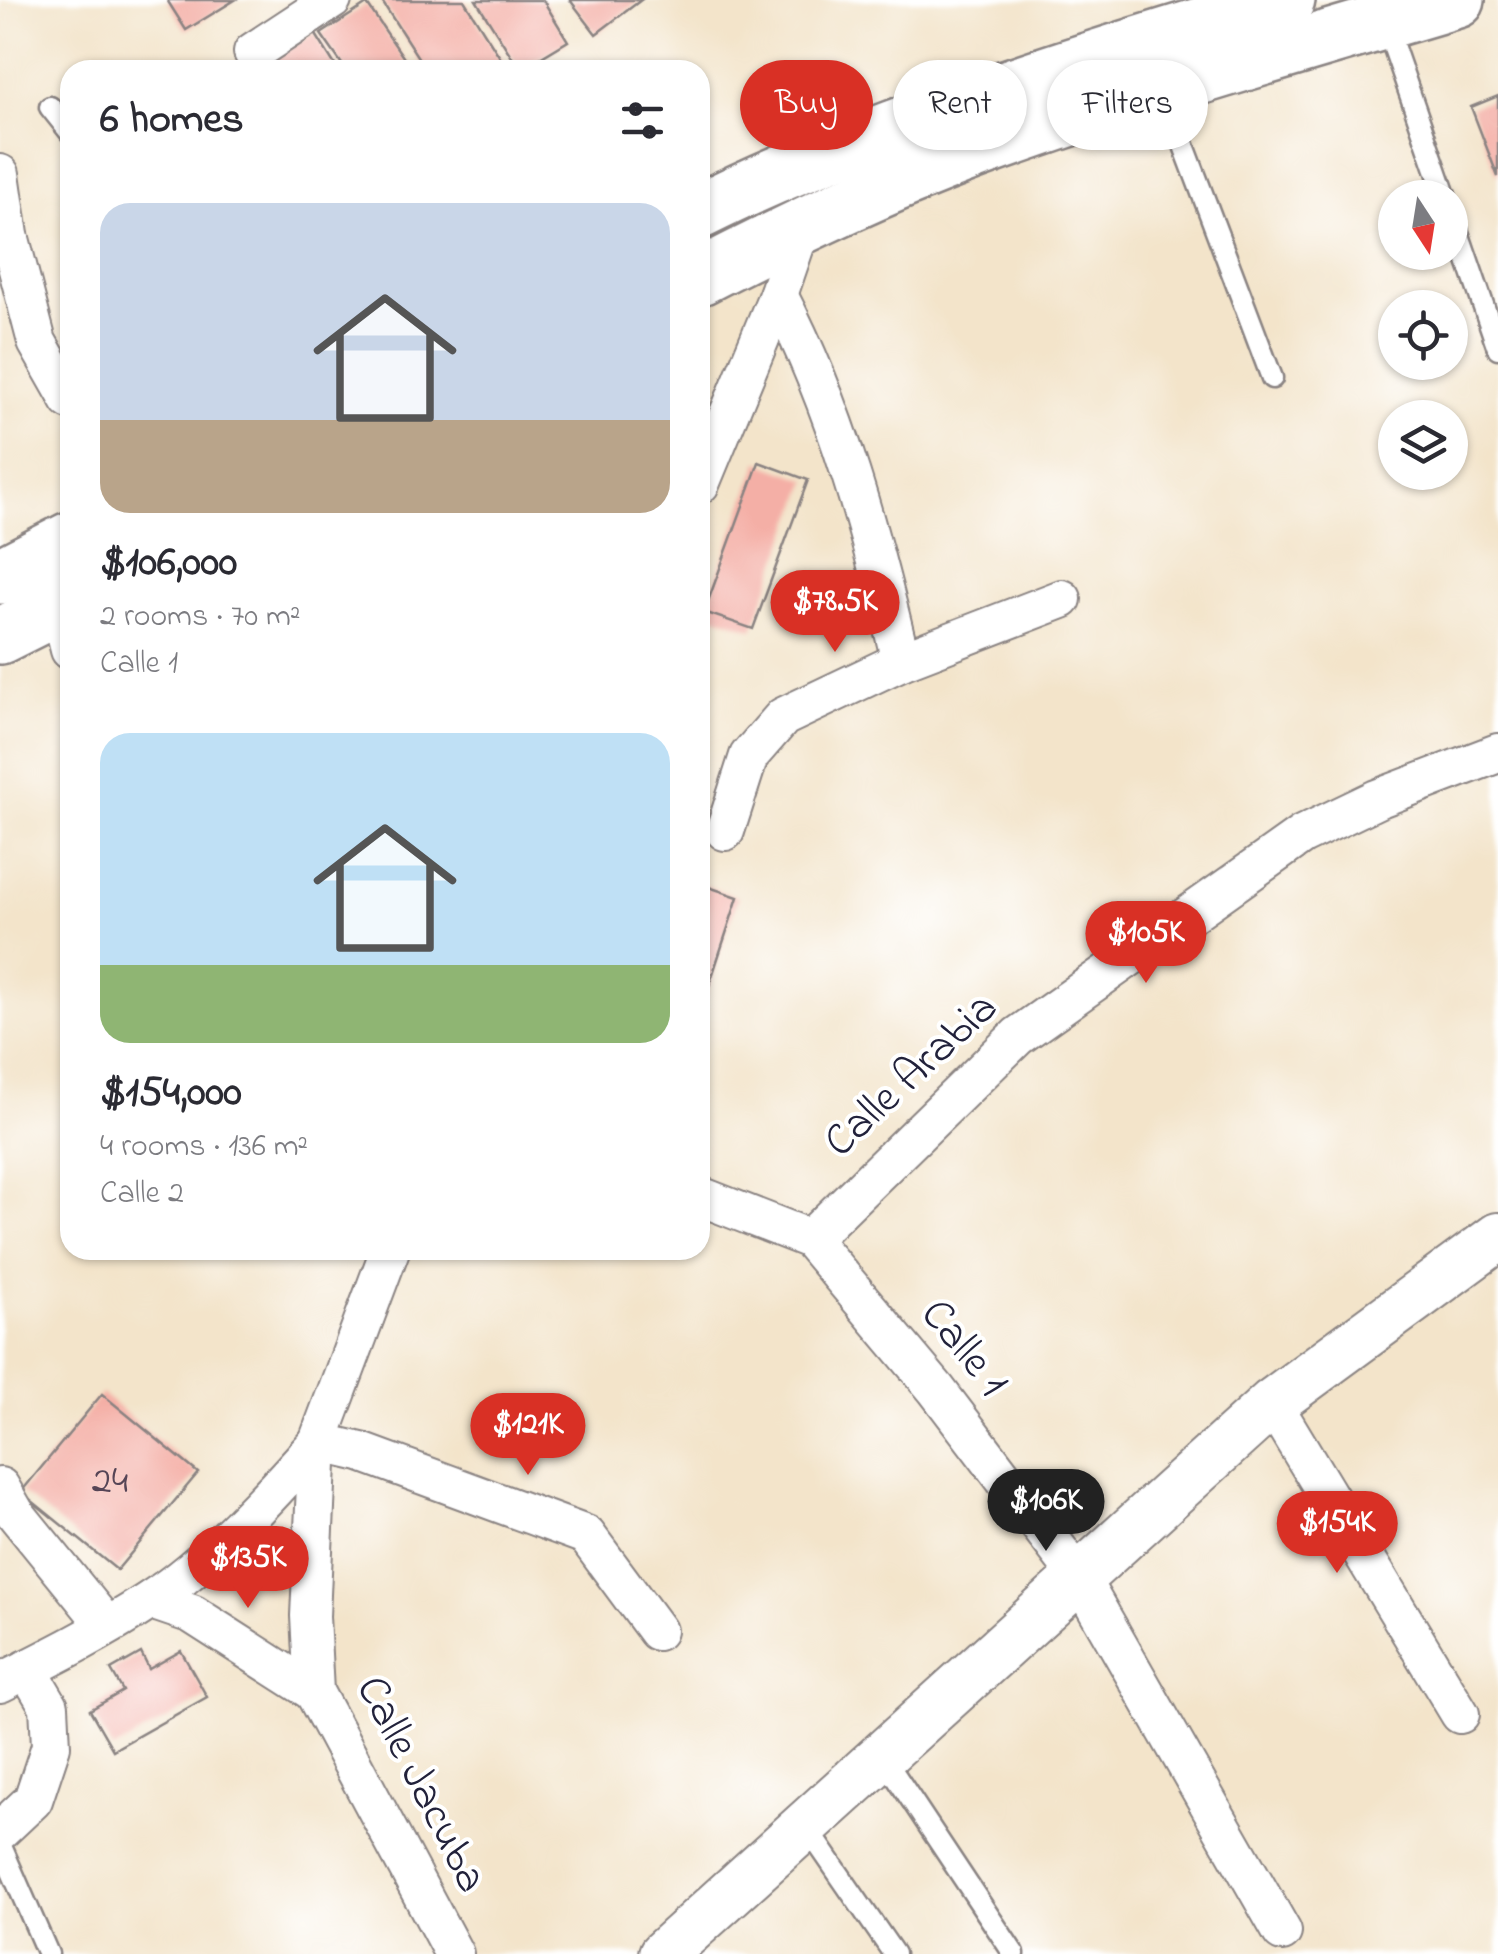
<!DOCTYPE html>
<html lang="en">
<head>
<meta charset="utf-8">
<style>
	body { margin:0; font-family:"Indie Flower",sans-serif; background:#f7f7f7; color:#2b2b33; height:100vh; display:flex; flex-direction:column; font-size:38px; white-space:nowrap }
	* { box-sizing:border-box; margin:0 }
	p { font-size:32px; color:#7c7c81 }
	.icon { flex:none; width:55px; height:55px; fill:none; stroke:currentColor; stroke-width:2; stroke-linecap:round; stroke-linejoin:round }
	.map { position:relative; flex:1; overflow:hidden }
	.drawer { position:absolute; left:60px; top:60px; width:650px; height:1200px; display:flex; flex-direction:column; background:#fff; border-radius:30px; box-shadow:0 2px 8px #0004 }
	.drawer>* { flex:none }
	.top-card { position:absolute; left:740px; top:60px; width:608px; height:90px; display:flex; gap:20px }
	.needle { width:65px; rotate:168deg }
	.tools { position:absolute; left:1378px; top:180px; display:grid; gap:20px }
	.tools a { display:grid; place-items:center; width:90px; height:90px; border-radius:50%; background:#fff; box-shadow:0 2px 8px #0004; font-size:50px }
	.price { position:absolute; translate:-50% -85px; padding:0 22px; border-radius:35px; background:#d93025; color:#fff; font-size:32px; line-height:65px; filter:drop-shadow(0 2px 5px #0008) }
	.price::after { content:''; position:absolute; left:50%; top:60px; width:30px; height:22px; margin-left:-15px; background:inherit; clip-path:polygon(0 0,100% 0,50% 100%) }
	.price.current { background:#222; color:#fff }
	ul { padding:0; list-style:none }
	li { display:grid; align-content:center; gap:20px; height:530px; padding:0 40px }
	li span { display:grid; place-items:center; height:310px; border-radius:30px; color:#555 }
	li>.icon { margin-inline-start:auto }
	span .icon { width:180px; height:180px; fill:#fffc; stroke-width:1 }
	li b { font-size:42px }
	h2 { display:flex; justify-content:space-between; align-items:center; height:120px; padding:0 40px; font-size:42px }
	.tag { padding:0 35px; border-radius:45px; background:#fff; box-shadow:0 2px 8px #0004; font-size:35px; line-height:90px }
	.tag.current { background:#d93025; color:#fff }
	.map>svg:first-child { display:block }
	.building { fill:#f4afa6 }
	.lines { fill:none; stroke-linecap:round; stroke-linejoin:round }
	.service-casing { stroke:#8a8382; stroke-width:25 }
	.minor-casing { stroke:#8a8382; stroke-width:42 }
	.tertiary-casing { stroke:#8a8382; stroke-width:52 }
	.secondary-casing { stroke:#8a8382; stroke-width:60 }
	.service { stroke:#fff; stroke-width:20 }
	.minor { stroke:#fff; stroke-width:38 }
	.tertiary { stroke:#fff; stroke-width:48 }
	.secondary { stroke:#fff; stroke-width:55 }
	.labels { text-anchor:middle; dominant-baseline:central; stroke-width:8; stroke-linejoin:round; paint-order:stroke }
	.number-label { font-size:40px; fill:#564556 }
	.street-label { font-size:45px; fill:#22223b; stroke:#fff }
</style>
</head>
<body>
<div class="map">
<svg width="1498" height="1954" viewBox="0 0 1498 1954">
	<rect width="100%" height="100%" fill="#fff"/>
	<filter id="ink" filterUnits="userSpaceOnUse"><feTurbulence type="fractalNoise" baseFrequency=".01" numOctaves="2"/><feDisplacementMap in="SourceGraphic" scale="20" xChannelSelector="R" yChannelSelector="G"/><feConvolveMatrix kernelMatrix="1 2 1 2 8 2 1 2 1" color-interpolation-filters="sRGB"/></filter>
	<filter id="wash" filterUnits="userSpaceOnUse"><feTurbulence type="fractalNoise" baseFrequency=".0048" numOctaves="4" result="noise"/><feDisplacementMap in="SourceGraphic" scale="40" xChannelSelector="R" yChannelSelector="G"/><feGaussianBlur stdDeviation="2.25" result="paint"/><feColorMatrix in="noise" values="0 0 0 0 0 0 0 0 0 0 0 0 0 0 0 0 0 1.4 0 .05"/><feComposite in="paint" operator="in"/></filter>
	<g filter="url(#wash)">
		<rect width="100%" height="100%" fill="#f3e4ca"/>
		<g id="blocks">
			<g class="building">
				<polygon points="167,0 235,0 186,30"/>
				<polygon points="381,0 464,0 508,70 426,70"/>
				<polygon points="476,0 543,0 568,41 520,70"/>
				<polygon points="570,0 641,0 596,34"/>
				<polygon points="367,4 412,70 346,70 321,34"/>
				<polygon points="315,33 338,70 259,70 257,67"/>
				<polygon points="1498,96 1498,177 1471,107"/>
				<polygon points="759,462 808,480 753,629 704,612"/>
				<polygon points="700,884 738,897 704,1001 700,1000"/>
				<polygon points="102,1394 198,1473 117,1570 21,1492"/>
				<polygon points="181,1651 207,1697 113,1750 90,1710 123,1691 111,1670 141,1653 149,1669"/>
			</g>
		</g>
	</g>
	<g filter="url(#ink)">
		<use href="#blocks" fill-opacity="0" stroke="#8a8382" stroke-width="2.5"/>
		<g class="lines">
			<g class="service-casing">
				<g id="service">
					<polyline points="1386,25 1446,198"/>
					<polyline points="1163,90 1272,378"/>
					<polyline points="50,107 70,132"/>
					<polyline points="1450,209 1498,348"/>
					<polyline points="883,1757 1014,1954"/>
					<polyline points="805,1825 894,1954"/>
					<polyline points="0,1844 48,1954"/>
				</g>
			</g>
			<g class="minor-casing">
				<g id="minor">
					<polyline points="253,52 332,0"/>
					<polyline points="0,174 9,235 37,342 70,400"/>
					<path d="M778,295C838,410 871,535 901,661"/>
					<polyline points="700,484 778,295 805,216"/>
					<polyline points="59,606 70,650"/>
					<polyline points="725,831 749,756 783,717 901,661 1062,599"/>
					<polyline points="700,1196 810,1239 936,1389 1079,1577 1282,1932"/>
					<polyline points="810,1239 1018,1036 1302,835 1377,799 1498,753"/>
					<polyline points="390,1250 318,1442 310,1616 314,1692 454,1954"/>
					<polyline points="1272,1403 1460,1714"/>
					<polyline points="0,1487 15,1513 106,1625"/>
					<polyline points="151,1600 192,1614 314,1692"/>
					<path d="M0,1683C50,1658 102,1632 149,1601C209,1563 271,1495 318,1442L361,1452L586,1535L657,1631"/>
					<polyline points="0,1831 33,1800 51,1746 49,1706 27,1669"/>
				</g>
			</g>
			<g class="tertiary-casing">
				<polyline id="tertiary" points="663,1954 1272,1403 1498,1237"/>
			</g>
			<g class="secondary-casing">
				<g id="secondary">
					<path d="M700,211C761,180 825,154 889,130C1020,80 1153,39 1287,0"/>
					<path d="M700,277C790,231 882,186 977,151C1135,93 1296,48 1457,0"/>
					<polyline points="0,576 70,540"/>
					<polyline points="0,636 70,601"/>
				</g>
			</g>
			<use href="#service" class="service"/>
			<use href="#minor" class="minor"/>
			<use href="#tertiary" class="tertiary"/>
			<use href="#secondary" class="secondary"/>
		</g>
	</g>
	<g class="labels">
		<g class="number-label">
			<text x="110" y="1482">24</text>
		</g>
		<g class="street-label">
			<text transform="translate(912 1076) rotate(-43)">Calle Arabia</text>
			<text transform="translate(963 1349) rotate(51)">Calle 1</text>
			<text transform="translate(420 1785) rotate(63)">Calle Jacuba</text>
		</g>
	</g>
</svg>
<div class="tools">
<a><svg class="needle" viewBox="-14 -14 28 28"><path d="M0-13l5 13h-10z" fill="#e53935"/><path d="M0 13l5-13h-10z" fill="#7c7c81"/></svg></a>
<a><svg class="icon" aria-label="locate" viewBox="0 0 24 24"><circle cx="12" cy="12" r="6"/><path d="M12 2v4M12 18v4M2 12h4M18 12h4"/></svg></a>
<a><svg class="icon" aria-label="layers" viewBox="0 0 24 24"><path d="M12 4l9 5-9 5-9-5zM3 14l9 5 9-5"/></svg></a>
</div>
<b class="price" style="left:835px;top:655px">$78.5K</b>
<b class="price" style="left:1146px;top:986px">$105K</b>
<b class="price" style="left:528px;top:1478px">$121K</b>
<b class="price current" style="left:1046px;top:1554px">$106K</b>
<b class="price" style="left:1337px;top:1576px">$154K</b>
<b class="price" style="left:248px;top:1611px">$135K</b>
<div class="top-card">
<a class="tag current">Buy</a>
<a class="tag">Rent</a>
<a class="tag">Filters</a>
</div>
<section class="drawer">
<h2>6 homes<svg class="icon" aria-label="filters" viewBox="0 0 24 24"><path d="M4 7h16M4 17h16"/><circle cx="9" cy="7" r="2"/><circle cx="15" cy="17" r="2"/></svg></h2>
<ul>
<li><span style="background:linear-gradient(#c9d6e8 70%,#b9a48a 0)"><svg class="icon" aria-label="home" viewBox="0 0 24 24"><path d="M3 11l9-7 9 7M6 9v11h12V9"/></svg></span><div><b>$106,000</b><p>2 rooms · 70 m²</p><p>Calle 1</p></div></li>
<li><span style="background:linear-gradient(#bfe0f5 75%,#8fb573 0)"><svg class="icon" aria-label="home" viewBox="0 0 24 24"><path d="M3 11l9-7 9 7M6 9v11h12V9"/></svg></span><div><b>$154,000</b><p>4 rooms · 136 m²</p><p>Calle 2</p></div></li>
</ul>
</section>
</div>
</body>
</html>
